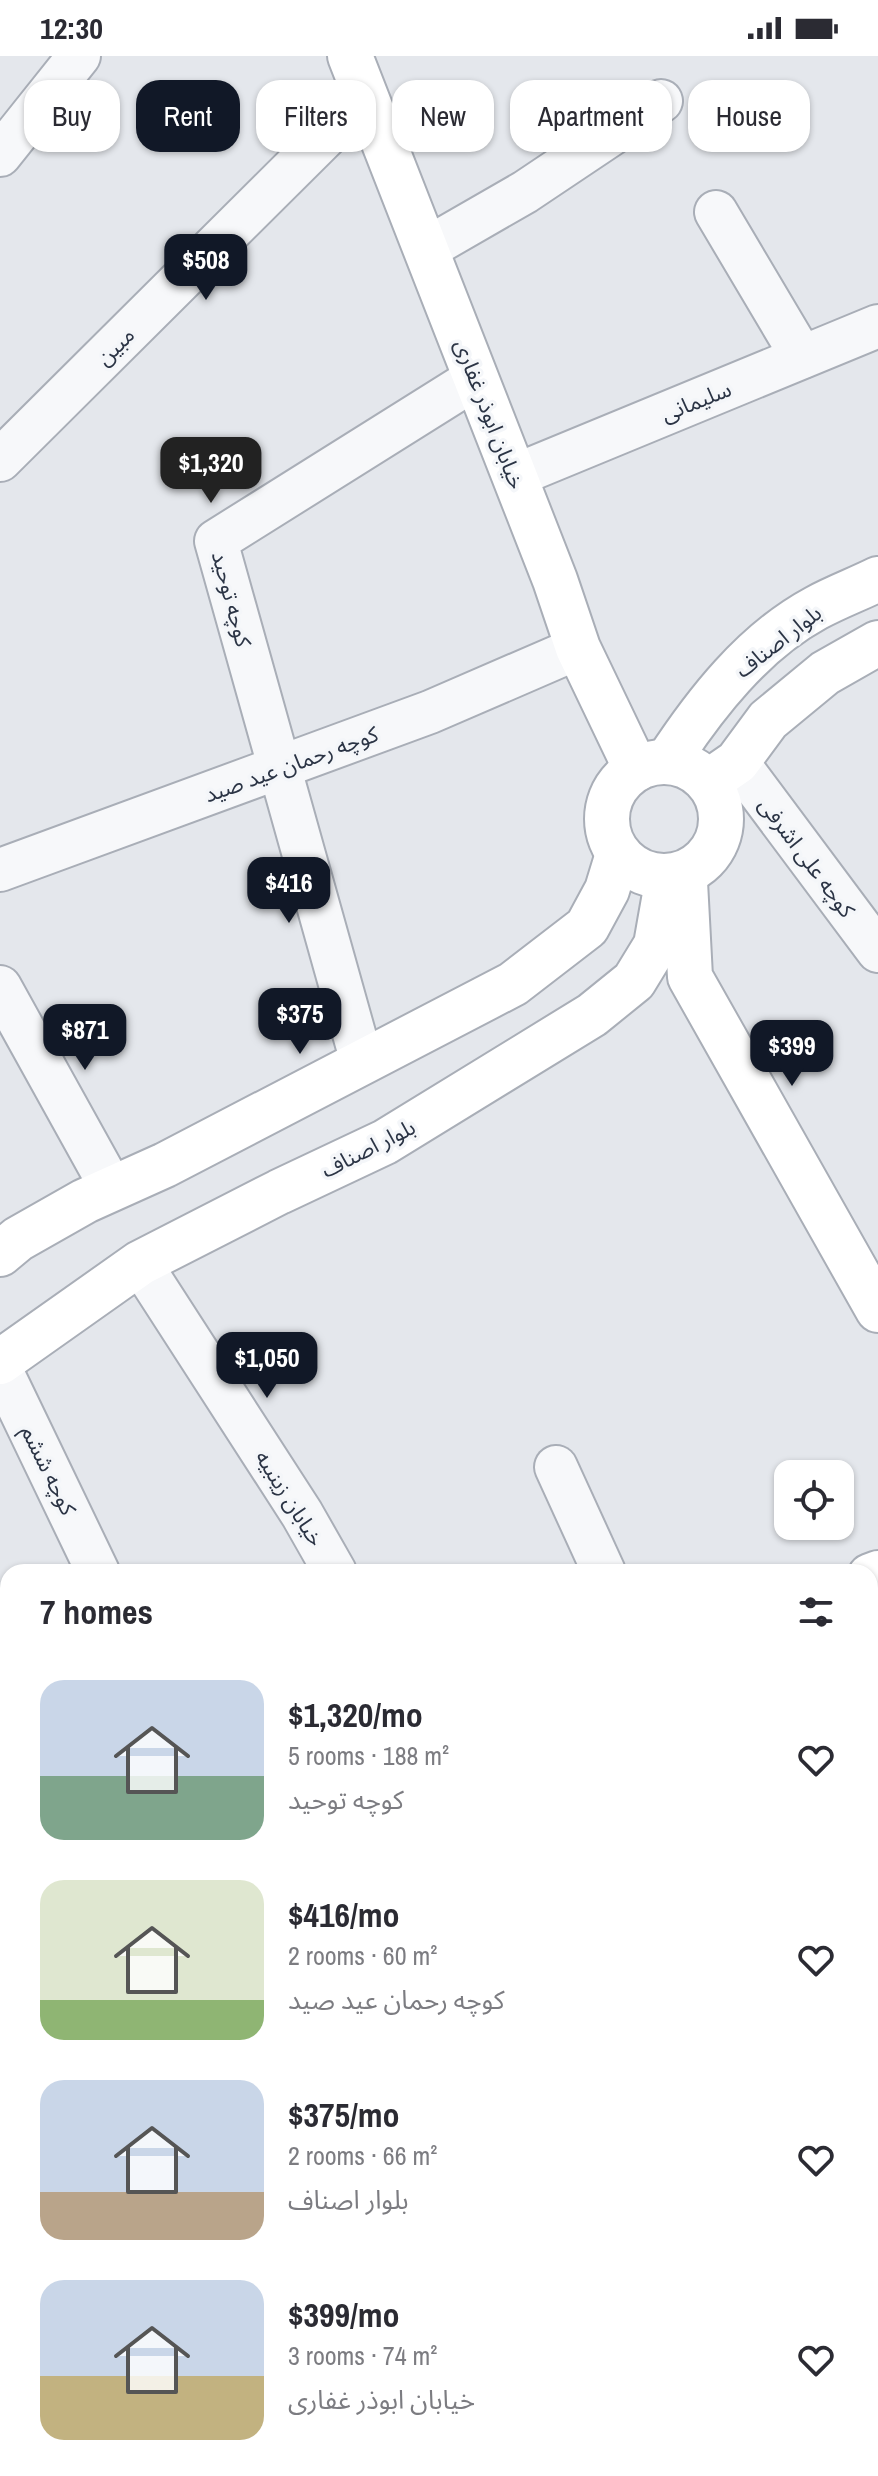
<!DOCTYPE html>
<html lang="en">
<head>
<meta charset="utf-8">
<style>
	body { margin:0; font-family:"Archivo Narrow","Noto Sans Arabic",sans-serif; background:#f2f2f3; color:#2b2b33; height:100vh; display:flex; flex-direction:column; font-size:30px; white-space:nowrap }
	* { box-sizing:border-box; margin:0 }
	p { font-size:26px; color:#7c7c81 }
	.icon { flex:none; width:44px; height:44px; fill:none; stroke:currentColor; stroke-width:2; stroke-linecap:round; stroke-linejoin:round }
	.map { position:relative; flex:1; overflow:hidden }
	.sheet { position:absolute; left:0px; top:1508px; width:878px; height:912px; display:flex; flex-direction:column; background:#fff; border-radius:24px 24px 0 0; box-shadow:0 2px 6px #0004 }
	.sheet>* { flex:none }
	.guide { position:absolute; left:24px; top:24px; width:830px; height:72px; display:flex; gap:16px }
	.buttons { position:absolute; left:774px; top:1404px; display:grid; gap:16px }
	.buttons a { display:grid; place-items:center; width:80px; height:80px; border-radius:16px; background:#fff; box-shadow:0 2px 6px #0004; font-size:40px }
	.price { position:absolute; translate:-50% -68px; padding:0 18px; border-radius:16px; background:#111827; color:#fff; font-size:26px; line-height:52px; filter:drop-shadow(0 2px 4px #0008) }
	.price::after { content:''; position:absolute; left:50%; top:48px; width:24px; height:18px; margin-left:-12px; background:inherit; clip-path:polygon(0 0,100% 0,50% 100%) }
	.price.on { background:#222; color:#fff }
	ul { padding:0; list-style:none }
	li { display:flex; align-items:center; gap:24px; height:200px; padding:0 40px }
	li span { display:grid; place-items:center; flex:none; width:224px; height:160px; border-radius:24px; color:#555 }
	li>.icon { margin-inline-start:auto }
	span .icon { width:96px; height:96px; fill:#fffc; stroke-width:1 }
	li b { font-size:34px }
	h2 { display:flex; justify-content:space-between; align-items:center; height:96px; padding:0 40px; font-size:34px }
	.chip { padding:0 28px; border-radius:24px; background:#fff; box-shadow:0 2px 6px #0004; font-size:28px; line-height:72px }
	.chip.on { background:#111827; color:#fff }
	.status { display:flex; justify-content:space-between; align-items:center; height:56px; padding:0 40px; background:#fff; direction:ltr }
	.status svg { height:22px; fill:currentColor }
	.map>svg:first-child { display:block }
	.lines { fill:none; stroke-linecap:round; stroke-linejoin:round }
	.street-casing { stroke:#a9aeb7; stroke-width:46 }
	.secondary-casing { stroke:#a9aeb7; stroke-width:48 }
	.path { stroke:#c2c5cb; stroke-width:5; stroke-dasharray:6 6; stroke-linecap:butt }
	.street { stroke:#f7f8fa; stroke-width:42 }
	.secondary { stroke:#fff; stroke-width:44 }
	.labels { text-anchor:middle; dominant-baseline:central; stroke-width:7; stroke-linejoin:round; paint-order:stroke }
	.street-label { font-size:22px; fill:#2b3445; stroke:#f4f6f9 }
</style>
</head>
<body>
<div class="status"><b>12:30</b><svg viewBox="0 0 49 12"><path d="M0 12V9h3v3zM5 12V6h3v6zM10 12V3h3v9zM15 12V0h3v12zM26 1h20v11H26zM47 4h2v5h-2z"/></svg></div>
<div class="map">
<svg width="878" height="2420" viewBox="0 0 878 2420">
	<rect width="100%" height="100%" fill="#e4e7ec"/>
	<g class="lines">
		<g class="street-casing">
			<g id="street">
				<polyline points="0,99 79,0"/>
				<polyline points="716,156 802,301"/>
				<polyline points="426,193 525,136 661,45"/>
				<polyline points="0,404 366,40"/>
				<polyline points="514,420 878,270"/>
				<polyline points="737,706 878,895"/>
				<polyline points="0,814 430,656 578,592"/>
				<polyline points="0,931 112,1133"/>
				<polyline points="362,1006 216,485 476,322"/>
				<polyline points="140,1207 302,1458 335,1516"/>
				<polyline points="0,1312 98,1516"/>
				<polyline points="556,1411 604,1516"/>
				<polyline points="870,1867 878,1885"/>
				<polyline points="213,2412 216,2420"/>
				<polyline points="492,2412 496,2420"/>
				<polyline points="787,2412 791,2420"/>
				<polyline points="44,2420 61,2412"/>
			</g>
		</g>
		<g class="secondary-casing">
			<g id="secondary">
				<polyline points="350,0 555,524 578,592 636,713"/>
				<circle cx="664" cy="763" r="57"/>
				<path d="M667,706C705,648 753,586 816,552C836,541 858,533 878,523"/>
				<polyline points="708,726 737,706 768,664 825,617 878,587"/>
				<polyline points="685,826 690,921 878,1254"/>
				<polyline points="0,1198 18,1183 85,1145 165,1109 513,928 587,871 607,834 618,798"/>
				<polyline points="0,1306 140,1207 279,1136 385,1086 592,959 634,925 656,889 668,821"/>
				<polyline points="870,1520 878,1517"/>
				<polyline points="0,1916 8,1911"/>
			</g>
		</g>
		<polyline class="path" points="870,2279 878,2276"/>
		<use href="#street" class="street"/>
		<use href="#secondary" class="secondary"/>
	</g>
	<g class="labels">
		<g class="street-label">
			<text transform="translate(115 290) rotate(-45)">مبین</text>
			<text transform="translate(696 345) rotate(-22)">سلیمانی</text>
			<text transform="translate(490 358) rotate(69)">خیابان ابوذر غفاری</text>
			<text transform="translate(232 543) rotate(75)">کوچه توحید</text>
			<text transform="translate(778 585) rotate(-38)">بلوار اصناف</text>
			<text transform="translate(291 708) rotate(-20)">کوچه رحمان عید صید</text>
			<text transform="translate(807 801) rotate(53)">کوچه علی اشرفی</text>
			<text transform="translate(368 1092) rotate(-27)">بلوار اصناف</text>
			<text transform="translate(49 1414) rotate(64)">کوچه ششم</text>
			<text transform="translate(290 1442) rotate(58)">خیابان زینبیه</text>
		</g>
	</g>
</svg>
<div class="buttons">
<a><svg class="icon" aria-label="locate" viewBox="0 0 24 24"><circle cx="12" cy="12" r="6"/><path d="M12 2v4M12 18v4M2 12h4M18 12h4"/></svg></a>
</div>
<b class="price" style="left:206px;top:246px">$508</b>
<b class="price on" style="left:211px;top:449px">$1,320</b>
<b class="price" style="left:289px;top:869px">$416</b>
<b class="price" style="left:300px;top:1000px">$375</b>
<b class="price" style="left:85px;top:1016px">$871</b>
<b class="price" style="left:792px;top:1032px">$399</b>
<b class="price" style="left:267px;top:1344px">$1,050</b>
<div class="guide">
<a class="chip">Buy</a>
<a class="chip on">Rent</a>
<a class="chip">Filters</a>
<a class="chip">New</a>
<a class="chip">Apartment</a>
<a class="chip">House</a>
</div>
<section class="sheet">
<h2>7 homes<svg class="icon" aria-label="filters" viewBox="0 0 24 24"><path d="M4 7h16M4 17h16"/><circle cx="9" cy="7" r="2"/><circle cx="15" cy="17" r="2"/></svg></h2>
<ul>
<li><span style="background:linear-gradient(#c9d6e8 60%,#7fa58c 0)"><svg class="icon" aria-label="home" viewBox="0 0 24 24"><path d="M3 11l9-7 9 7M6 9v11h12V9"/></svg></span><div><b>$1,320/mo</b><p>5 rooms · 188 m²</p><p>کوچه توحید</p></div><svg class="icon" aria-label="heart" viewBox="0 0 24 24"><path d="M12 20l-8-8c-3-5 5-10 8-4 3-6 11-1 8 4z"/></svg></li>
<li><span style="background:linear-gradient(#dfe7d0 75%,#8fb573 0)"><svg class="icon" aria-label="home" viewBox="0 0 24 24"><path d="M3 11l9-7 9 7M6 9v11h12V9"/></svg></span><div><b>$416/mo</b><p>2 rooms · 60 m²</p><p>کوچه رحمان عید صید</p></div><svg class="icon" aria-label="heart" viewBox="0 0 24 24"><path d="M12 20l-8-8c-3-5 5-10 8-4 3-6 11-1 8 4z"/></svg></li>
<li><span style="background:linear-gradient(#c9d6e8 70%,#b9a48a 0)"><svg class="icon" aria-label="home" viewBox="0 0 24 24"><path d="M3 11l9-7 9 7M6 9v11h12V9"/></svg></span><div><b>$375/mo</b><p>2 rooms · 66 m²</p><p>بلوار اصناف</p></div><svg class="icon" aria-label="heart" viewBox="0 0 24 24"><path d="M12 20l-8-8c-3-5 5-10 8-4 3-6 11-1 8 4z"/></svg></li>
<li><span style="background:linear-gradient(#c9d6e8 60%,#c2b280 0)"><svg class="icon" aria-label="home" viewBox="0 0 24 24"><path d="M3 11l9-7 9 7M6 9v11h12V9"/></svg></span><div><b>$399/mo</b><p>3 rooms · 74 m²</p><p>خیابان ابوذر غفاری</p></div><svg class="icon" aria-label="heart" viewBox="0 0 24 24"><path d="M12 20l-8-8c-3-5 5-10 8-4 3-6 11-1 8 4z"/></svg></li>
</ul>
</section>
</div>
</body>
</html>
